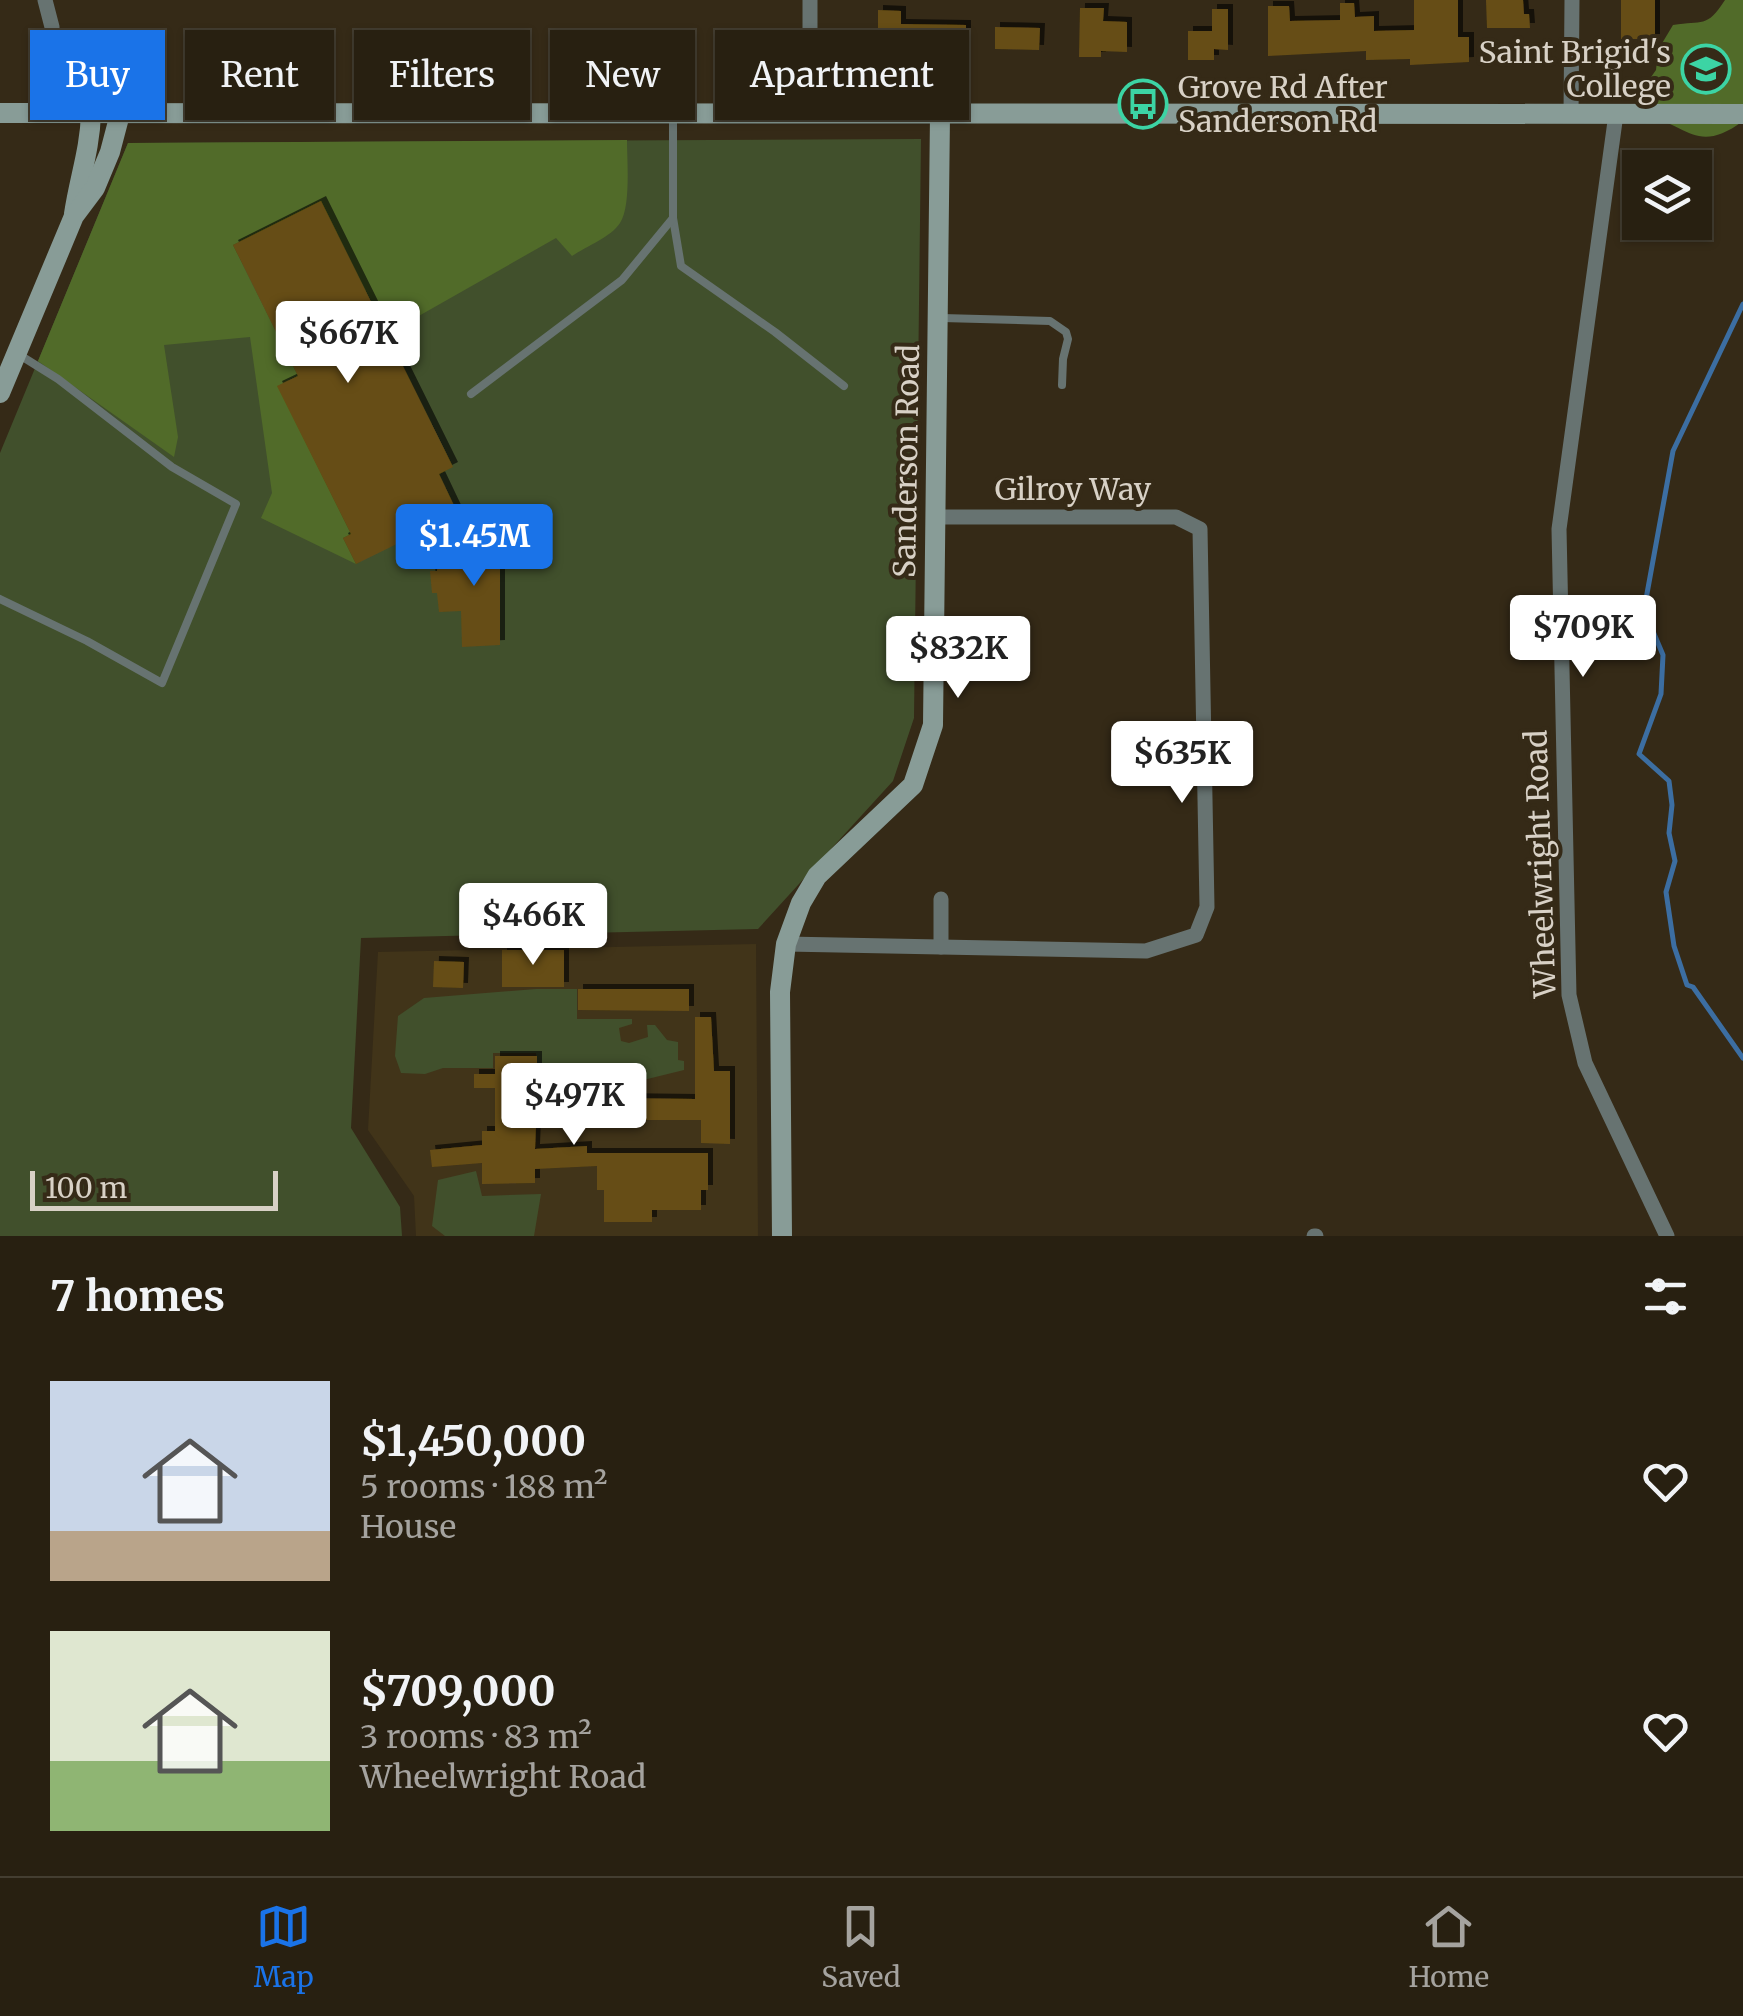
<!DOCTYPE html>
<html lang="en">
<head>
<meta charset="utf-8">
<style>
	body { margin:0; font-family:Merriweather,serif; background:#30281a; color:#f1f3f6; height:100vh; display:flex; flex-direction:column; font-size:38px; white-space:nowrap }
	* { box-sizing:border-box; margin:0 }
	p { font-size:32px; color:#a5a39f }
	.icon { flex:none; width:55px; height:55px; fill:none; stroke:currentColor; stroke-width:2; stroke-linecap:round; stroke-linejoin:round }
	.map { position:relative; height:1236px; overflow:hidden }
	.details { display:flex; flex-direction:column; background:#282011; flex:1 }
	.details>* { flex:none }
	.banner { position:absolute; left:30px; top:30px; width:1000px; height:90px; display:flex; gap:20px }
	.tools { position:absolute; left:1622px; top:150px; display:grid; gap:20px }
	.tools a { display:grid; place-items:center; width:90px; height:90px; border-radius:0px; background:#282011; box-shadow:0 2px 8px #0004,0 0 0 2px #443e31; font-size:50px }
	.scale { position:absolute; left:30px; bottom:25px; width:248px; box-sizing:border-box; padding-left:10px; border:5px solid #d8d1c6; border-top:0; font-size:28px; line-height:35px; white-space:nowrap; color:#d8d1c6; -webkit-text-stroke:8px #352a17; paint-order:stroke }
	.price { position:absolute; translate:-50% -85px; padding:0 22px; border-radius:10px; background:#fff; color:#222; font-size:32px; line-height:65px; filter:drop-shadow(0 2px 5px #0008) }
	.price::after { content:''; position:absolute; left:50%; top:60px; width:30px; height:22px; margin-left:-15px; background:inherit; clip-path:polygon(0 0,100% 0,50% 100%) }
	.price.selected { background:#1a73e8; color:#fff }
	ul { padding:0; list-style:none }
	li { display:flex; align-items:center; gap:30px; height:250px; padding:0 50px }
	li span { display:grid; place-items:center; flex:none; width:280px; height:200px; border-radius:0px; color:#555 }
	li>.icon { margin-inline-start:auto }
	span .icon { width:120px; height:120px; fill:#fffc; stroke-width:1 }
	li b { font-size:42px }
	h2 { display:flex; justify-content:space-between; align-items:center; height:120px; padding:0 50px; font-size:42px }
	.tag { padding:0 35px; border-radius:0px; background:#282011; box-shadow:0 2px 8px #0004,0 0 0 2px #443e31; font-size:35px; line-height:90px }
	.tag.selected { background:#1a73e8; color:#fff }
	.tabs { display:flex; justify-content:space-around; align-items:center; height:140px; border-top:2px solid #443e31; background:#282011; font-size:28px; color:#a5a39f }
	.tabs a { display:grid; justify-items:center; gap:5px }
	.tabs .selected { color:#1a73e8 }
	.map>svg:first-child { display:block }
	.built { fill:#413419 }
	.green { fill:#41502c }
	.forest { fill:#516b29 }
	.lines { fill:none; stroke-linecap:round; stroke-linejoin:round }
	.stream { stroke:#3c6ea2; stroke-width:5 }
	.building { fill:#664d15; filter:url(#shadow) }
	.lane { stroke:#677371; stroke-width:8 }
	.street { stroke:#677371; stroke-width:15 }
	.secondary { stroke:#889c97; stroke-width:20 }
	.labels { text-anchor:middle; dominant-baseline:central; stroke-width:8; stroke-linejoin:round; paint-order:stroke }
	.poi-label { font-size:30px; fill:#d8d1c6; stroke:#352a17; text-anchor:end }
	.street-label { font-size:30px; fill:#d8d1c6; stroke:#352a17 }
</style>
</head>
<body>
<div class="map">
<svg width="1743" height="1236" viewBox="0 0 1743 1236">
	<defs>
		<filter id="shadow"><feDropShadow dx="5" dy="-5" stdDeviation="0" flood-color="#0009"/></filter>
	</defs>
	<rect width="100%" height="100%" fill="#352a17"/>
	<polygon class="built" points="756,944 758,1236 416,1236 414,1196 368,1130 378,952"/>
	<g class="green">
		<polygon points="921,139 914,718 893,781 758,929 361,938 351,1128 400,1207 402,1236 0,1236 0,453 128,143"/>
		<polygon points="536,989 577,989 577,1019 632,1019 632,1024 619,1028 621,1041 629,1043 648,1037 647,1025 655,1025 667,1040 678,1042 678,1060 684,1061 684,1070 623,1085 623,1067 613,1067 613,1072 537,1072 536,1053 493,1053 493,1068 443,1068 425,1074 401,1073 395,1056 398,1016 424,998"/>
		<polygon points="476,1171 482,1196 541,1194 534,1236 445,1236 432,1226 438,1180"/>
	</g>
	<g class="forest">
		<path d="M1725,0H1743V121C1697,155 1688,125 1645,115L1641,104L1644,87L1656,70L1658,50L1673,25C1703,20 1706,29 1725,0Z"/>
		<path d="M627,140C627,160 631,207 620,223C611,237 587,246 572,256L556,238L387,334L321,202L233,245L298,376L278,386L351,534L343,538L356,564L261,518L272,493L250,337L164,345L178,437L174,457L38,361L128,143Z"/>
	</g>
	<g class="lines">
		<polyline class="stream" points="1743,304 1673,451 1644,610 1663,655 1661,694 1639,754 1669,781 1672,805 1669,833 1675,861 1666,892 1674,946 1687,985 1693,987 1743,1058"/>
	</g>
	<g class="building">
		<polygon points="1414,0 1458,0 1458,37 1469,37 1469,62 1410,65 1410,59 1366,60 1366,51 1268,56 1268,6 1289,6 1290,21 1340,20 1340,3 1354,3 1355,17 1374,16 1374,31 1414,30"/>
		<polygon points="1486,0 1523,0 1524,14 1529,14 1530,28 1487,28"/>
		<rect x="1621" y="0" width="34" height="39"/>
		<polygon points="1080,8 1104,8 1103,21 1127,22 1127,52 1101,51 1101,57 1079,57"/>
		<polygon points="1212,9 1228,9 1228,50 1214,49 1214,60 1188,60 1188,31 1212,31"/>
		<polygon points="878,10 901,11 901,24 966,25 966,60 956,60 956,74 936,74 937,59 909,59 909,67 844,66 845,38 878,38"/>
		<polygon points="995,27 1040,28 1039,50 995,49"/>
		<polygon points="321,201 453,467 439,474 458,514 356,564 343,538 351,534 277,386 298,376 233,245"/>
		<polygon points="500,521 500,645 462,647 461,611 439,612 437,593 432,593 430,571 437,571 438,559 462,558 462,553 480,552 480,522"/>
		<circle cx="519" cy="902" r="12"/>
		<rect x="502" y="950" width="62" height="37"/>
		<polygon points="434,961 464,962 463,988 433,987"/>
		<polygon points="578,989 689,989 689,1011 578,1010"/>
		<polygon points="695,1017 711,1017 714,1071 730,1071 730,1144 701,1143 701,1120 610,1120 610,1098 695,1099"/>
		<polygon points="495,1056 537,1056 537,1077 605,1077 605,1101 537,1101 535,1149 587,1146 587,1153 708,1153 708,1190 701,1190 701,1210 652,1210 652,1222 604,1222 604,1190 597,1190 597,1166 535,1169 535,1183 482,1184 482,1163 432,1167 430,1150 482,1145 482,1131 495,1131 495,1088 474,1088 474,1074 495,1074"/>
	</g>
	<g class="lines">
		<g class="lane">
			<polyline points="673,218 681,266 775,332 844,386"/>
			<polyline points="942,318 1050,321 1066,332 1068,339 1063,359 1062,385"/>
			<polyline points="471,394 622,280 673,218 673,115"/>
			<polyline points="0,599 87,641 162,683 236,504 172,467 58,379 18,354"/>
		</g>
		<g class="street">
			<polyline points="45,0 52,27 53,113"/>
			<polyline points="810,0 810,115"/>
			<polyline points="1571,114 1572,0"/>
			<polyline points="1616,114 1559,529 1569,995 1585,1063 1667,1236"/>
			<polyline points="941,899 941,947"/>
			<polyline points="786,944 1146,951 1196,935 1207,907 1200,529 1176,517 935,517"/>
			<polyline points="1314,1236 1316,1236"/>
		</g>
		<g class="secondary">
			<polyline points="0,113 1743,114"/>
			<path d="M74,214C79,179 90,150 91,113"/>
			<polyline points="0,393 74,216 95,188 110,152 120,114"/>
			<polyline points="782,1236 780,992 786,944 801,903 817,876 913,785 933,725 940,115"/>
		</g>
	</g>
	<defs>
		<g id="school-ring" transform="scale(2.5)"><circle r="9.5" fill="#352a17" stroke="#3cd4a4" stroke-width="1.5"/><path d="M0-5L7-2L0 1L-7-2ZM-4 1L0 2.5L4 1V4Q0 6-4 4Z" fill="#3cd4a4"/></g>
		<g id="bus-ring" transform="scale(2.5)"><circle r="9.5" fill="#352a17" stroke="#3cd4a4" stroke-width="1.5"/><path d="M-5-6H5V4H4V6H2V4H-2V6H-4V4H-5ZM-3.5-4V0h7V-4ZM-3.5 1.2v1.5H-2V1.2ZM2 1.2v1.5H3.5V1.2Z" fill="#3cd4a4"/></g>
	</defs>
	<g fill-rule="evenodd">
		<use href="#school-ring" x="1706" y="69"/>
		<use href="#bus-ring" x="1143" y="104"/>
	</g>
	<g class="labels">
		<g class="poi-label">
			<text x="1671" y="52">Saint Brigid's<tspan x="1671" dy="34">College</tspan></text>
			<text x="1178" y="87" text-anchor="start">Grove Rd After<tspan x="1178" dy="34">Sanderson Rd</tspan></text>
		</g>
		<g class="street-label">
			<text transform="translate(906 461) rotate(-89)">Sanderson Road</text>
			<text x="1073" y="489">Gilroy Way</text>
			<text transform="translate(1540 864) rotate(-92)">Wheelwright Road</text>
		</g>
	</g>
</svg>
<div class="tools">
<a><svg class="icon" aria-label="layers" viewBox="0 0 24 24"><path d="M12 4l9 5-9 5-9-5zM3 14l9 5 9-5"/></svg></a>
</div>
<div class="scale">100 m</div>
<b class="price" style="left:348px;top:386px">$667K</b>
<b class="price selected" style="left:474px;top:589px">$1.45M</b>
<b class="price" style="left:1583px;top:680px">$709K</b>
<b class="price" style="left:958px;top:701px">$832K</b>
<b class="price" style="left:1182px;top:806px">$635K</b>
<b class="price" style="left:533px;top:968px">$466K</b>
<b class="price" style="left:574px;top:1148px">$497K</b>
<div class="banner">
<a class="tag selected">Buy</a>
<a class="tag">Rent</a>
<a class="tag">Filters</a>
<a class="tag">New</a>
<a class="tag">Apartment</a>
</div>
</div>
<section class="details">
<h2>7 homes<svg class="icon" aria-label="filters" viewBox="0 0 24 24"><path d="M4 7h16M4 17h16"/><circle cx="9" cy="7" r="2"/><circle cx="15" cy="17" r="2"/></svg></h2>
<ul>
<li><span style="background:linear-gradient(#c9d6e8 75%,#b9a48a 0)"><svg class="icon" aria-label="home" viewBox="0 0 24 24"><path d="M3 11l9-7 9 7M6 9v11h12V9"/></svg></span><div><b>$1,450,000</b><p>5 rooms · 188 m²</p><p>House</p></div><svg class="icon" aria-label="heart" viewBox="0 0 24 24"><path d="M12 20l-8-8c-3-5 5-10 8-4 3-6 11-1 8 4z"/></svg></li>
<li><span style="background:linear-gradient(#dfe7d0 65%,#8fb573 0)"><svg class="icon" aria-label="home" viewBox="0 0 24 24"><path d="M3 11l9-7 9 7M6 9v11h12V9"/></svg></span><div><b>$709,000</b><p>3 rooms · 83 m²</p><p>Wheelwright Road</p></div><svg class="icon" aria-label="heart" viewBox="0 0 24 24"><path d="M12 20l-8-8c-3-5 5-10 8-4 3-6 11-1 8 4z"/></svg></li>
</ul>
</section>
<nav class="tabs">
<a class="selected"><svg class="icon" aria-label="map" viewBox="0 0 24 24"><path d="M3 6l6-2 6 2 6-2v14l-6 2-6-2-6 2zM9 4v14M15 6v14"/></svg>Map</a>
<a><svg class="icon" aria-label="saved" viewBox="0 0 24 24"><path d="M7 4h10v16l-5-4-5 4z"/></svg>Saved</a>
<a><svg class="icon" aria-label="home" viewBox="0 0 24 24"><path d="M3 11l9-7 9 7M6 9v11h12V9"/></svg>Home</a>
</nav>
</body>
</html>
